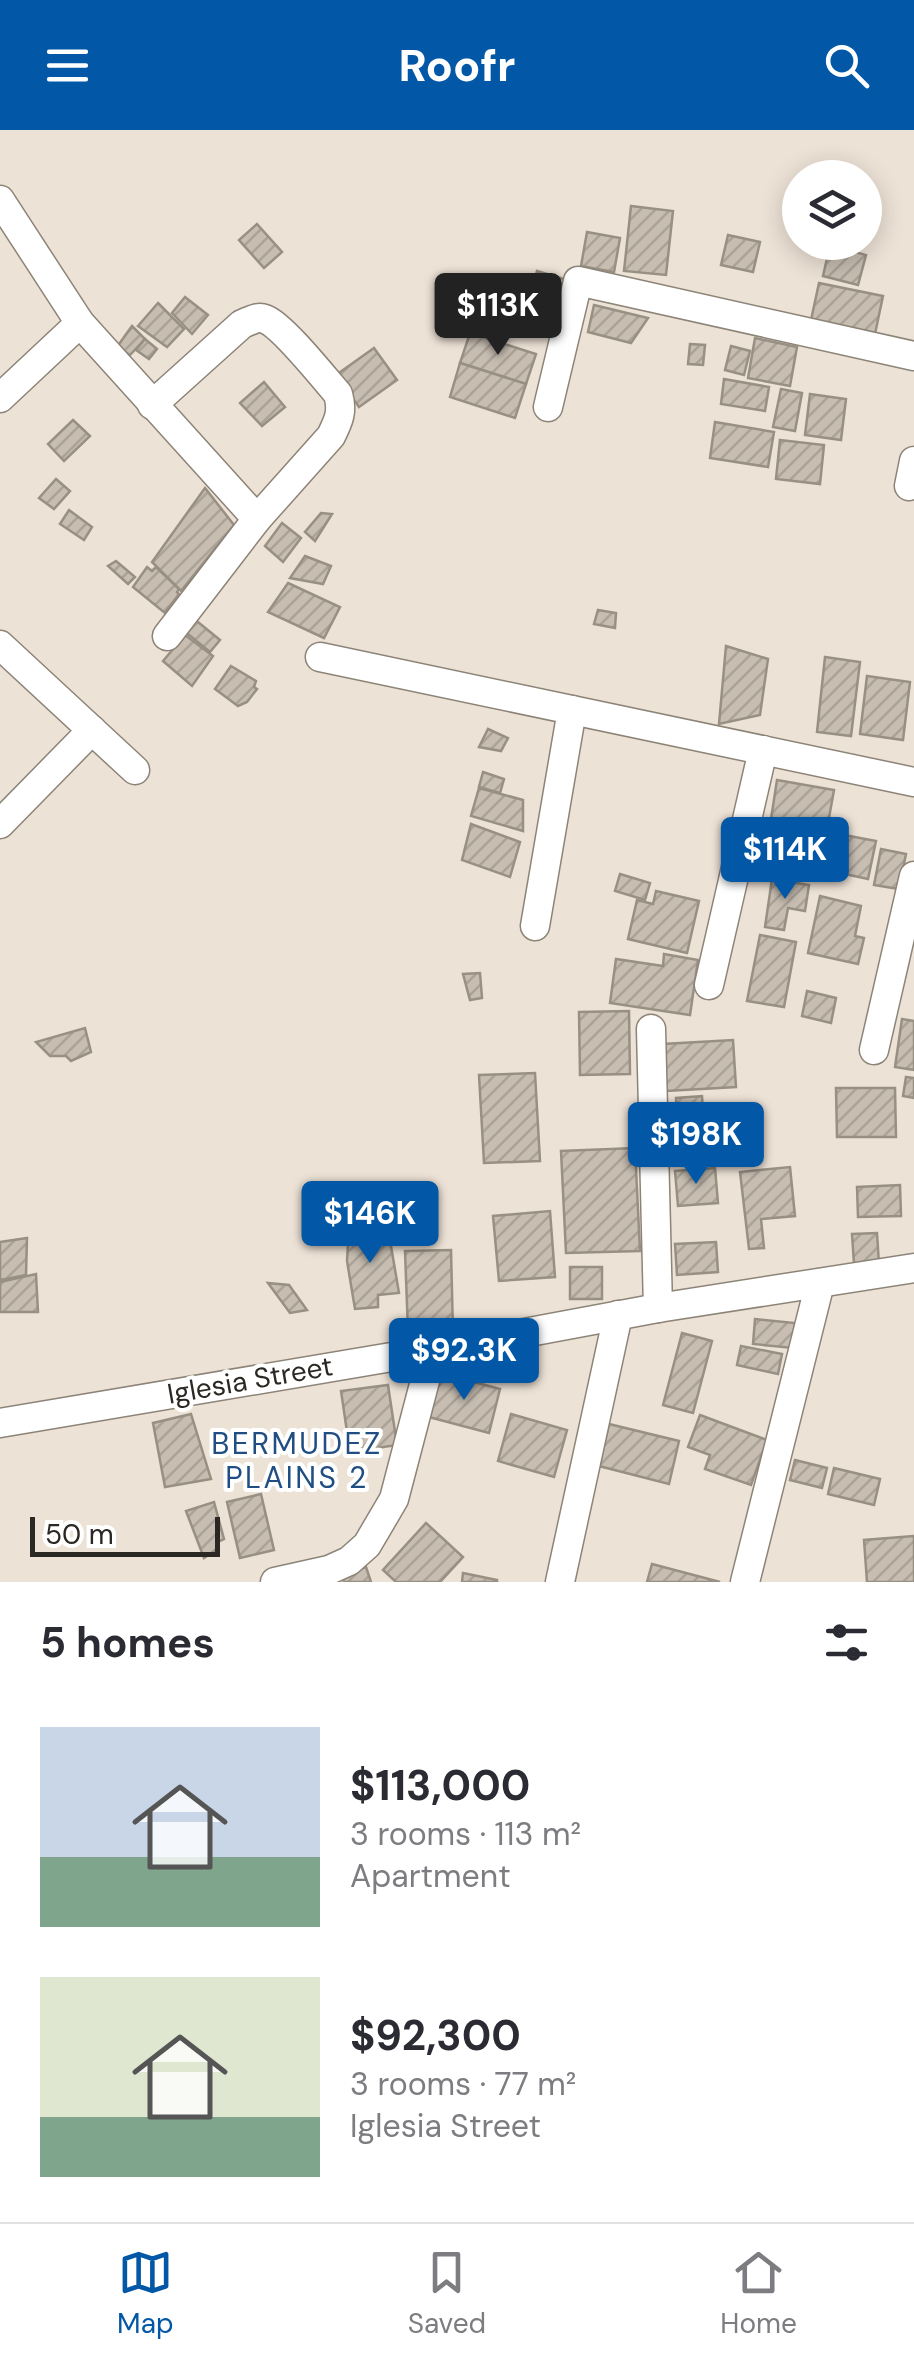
<!DOCTYPE html>
<html lang="en">
<head>
<meta charset="utf-8">
<style>
	body { margin:0; font-family:"DM Sans",sans-serif; background:#f7f7f7; color:#2b2b33; height:100vh; display:flex; flex-direction:column; font-size:38px; white-space:nowrap }
	* { box-sizing:border-box; margin:0 }
	p { font-size:32px; color:#7c7c81 }
	.icon { flex:none; width:55px; height:55px; fill:none; stroke:currentColor; stroke-width:2; stroke-linecap:round; stroke-linejoin:round }
	.map { position:relative; height:1452px; overflow:hidden }
	.side { display:flex; flex-direction:column; background:#fff; flex:1 }
	.side>* { flex:none }
	.tools { position:absolute; left:782px; top:30px; display:grid; gap:20px }
	.tools a { display:grid; place-items:center; width:100px; height:100px; border-radius:50%; background:#fff; box-shadow:0 5px 25px #0003; font-size:50px }
	.scale { position:absolute; left:30px; bottom:25px; width:190px; box-sizing:border-box; padding-left:10px; border:5px solid #2b2723; border-top:0; font-size:28px; line-height:35px; white-space:nowrap; color:#2b2723; -webkit-text-stroke:8px #fff; paint-order:stroke }
	.price { position:absolute; translate:-50% -85px; padding:0 22px; border-radius:10px; background:#0258a6; color:#fff; font-size:32px; line-height:65px; filter:drop-shadow(0 2px 5px #0008) }
	.price::after { content:''; position:absolute; left:50%; top:60px; width:30px; height:22px; margin-left:-15px; background:inherit; clip-path:polygon(0 0,100% 0,50% 100%) }
	.price.current { background:#222; color:#fff }
	ul { padding:0; list-style:none }
	li { display:flex; align-items:center; gap:30px; height:250px; padding:0 40px }
	li span { display:grid; place-items:center; flex:none; width:280px; height:200px; border-radius:0px; color:#555 }
	li>.icon { margin-inline-start:auto }
	span .icon { width:120px; height:120px; fill:#fffc; stroke-width:1 }
	li b { font-size:42px }
	h2 { display:flex; justify-content:space-between; align-items:center; height:120px; padding:0 40px; font-size:42px }
	header { display:flex; justify-content:space-between; align-items:center; height:130px; padding:0 40px; background:#0258a6; color:#fff; font-size:45px; font-weight:700 }
	.menu { display:flex; justify-content:space-around; align-items:center; height:140px; border-top:2px solid #e1e1e2; background:#fff; font-size:28px; color:#7c7c81 }
	.menu a { display:grid; justify-items:center; gap:5px }
	.menu .current { color:#0258a6 }
	.map>svg:first-child { display:block }
	.building { fill:url(#building-hatch); stroke:#999084; stroke-width:2.5 }
	.lines { fill:none; stroke-linecap:round; stroke-linejoin:round }
	.street-casing { stroke:#8d8478; stroke-width:31 }
	.street { stroke:#fff; stroke-width:28 }
	.labels { text-anchor:middle; dominant-baseline:central; stroke-width:8; stroke-linejoin:round; paint-order:stroke }
	.street-label { font-size:28px; fill:#2b2723; stroke:#fff }
	.neighbourhood-label { font-size:30px; letter-spacing:2.5px; fill:#214e82; stroke:#fff }
</style>
</head>
<body>
<header><svg class="icon" aria-label="menu" viewBox="0 0 24 24"><path d="M4 6h16M4 12h16M4 18h16"/></svg>Roofr<svg class="icon" aria-label="search" viewBox="0 0 24 24"><circle cx="10" cy="10" r="6"/><path d="M15 15l6 6"/></svg></header>
<div class="map">
<svg width="914" height="1452" viewBox="0 0 914 1452">
	<defs>
		<pattern id="building-hatch" width="6" height="6" patternUnits="userSpaceOnUse" patternTransform="scale(2.5)"><rect width="6" height="6" fill="#c7bdb1"/><path d="M-1 1l2-2M0 6l6-6M5 7l2-2" fill="none" stroke="#aba298"/></pattern>
	</defs>
	<rect width="100%" height="100%" fill="#ede2d6"/>
	<g class="building">
		<polygon points="631,76 673,81 666,145 624,141"/>
		<polygon points="257,94 282,122 264,138 239,110"/>
		<polygon points="587,102 620,108 614,142 581,136"/>
		<polygon points="728,105 760,112 753,142 721,135"/>
		<polygon points="830,115 866,125 858,155 823,146"/>
		<polygon points="537,141 564,149 550,197 523,189"/>
		<polygon points="819,153 883,166 875,204 811,190"/>
		<polygon points="185,167 208,185 192,204 172,183"/>
		<polygon points="158,173 184,199 167,217 138,196"/>
		<polygon points="594,175 648,188 631,213 588,202"/>
		<polygon points="132,196 145,209 130,225 117,217"/>
		<polygon points="470,203 536,224 526,254 460,233"/>
		<polygon points="755,208 797,217 790,256 748,248"/>
		<polygon points="145,209 157,219 149,229 136,220"/>
		<polygon points="690,214 705,215 703,235 688,234"/>
		<polygon points="731,216 750,221 744,245 725,240"/>
		<polygon points="374,218 397,250 359,277 336,245"/>
		<polygon points="460,233 526,254 515,288 450,267"/>
		<polygon points="724,249 769,257 765,281 721,274"/>
		<polygon points="264,252 285,277 262,296 240,273"/>
		<polygon points="781,259 802,263 795,301 773,297"/>
		<polygon points="810,264 846,269 841,310 805,305"/>
		<polygon points="73,290 90,306 64,331 48,314"/>
		<polygon points="715,292 774,302 768,337 710,328"/>
		<polygon points="780,310 824,315 820,354 776,349"/>
		<polygon points="56,349 70,361 54,379 39,368"/>
		<polygon points="205,358 234,395 181,461 152,432"/>
		<polygon points="69,380 92,397 84,410 60,394"/>
		<polygon points="321,383 332,384 315,411 305,402"/>
		<polygon points="282,393 301,408 283,432 265,416"/>
		<polygon points="305,426 331,436 323,454 290,448"/>
		<polygon points="116,431 135,447 128,454 108,436"/>
		<polygon points="147,437 152,441 156,437 179,459 177,462 179,464 165,483 133,457"/>
		<polygon points="288,453 340,477 324,508 268,482"/>
		<polygon points="598,480 616,483 615,498 594,494"/>
		<polygon points="193,488 220,510 210,522 183,500"/>
		<polygon points="185,505 213,526 192,556 163,531"/>
		<polygon points="726,516 768,529 760,585 719,594"/>
		<polygon points="825,527 860,532 851,606 817,602"/>
		<polygon points="231,536 256,551 254,557 257,559 247,572 238,576 215,559"/>
		<polygon points="867,546 910,552 903,610 860,604"/>
		<polygon points="488,599 508,608 501,621 479,617"/>
		<polygon points="483,642 504,649 500,663 479,657"/>
		<polygon points="777,650 834,660 827,699 771,689"/>
		<polygon points="479,658 523,670 523,701 471,686"/>
		<polygon points="471,694 520,712 510,747 462,730"/>
		<polygon points="767,698 823,708 816,746 760,737"/>
		<polygon points="839,704 876,711 868,749 831,741"/>
		<polygon points="881,719 906,724 899,759 874,755"/>
		<polygon points="620,744 650,753 645,770 615,761"/>
		<polygon points="772,749 809,755 805,781 788,778 784,800 765,797"/>
		<polygon points="656,761 699,771 687,823 628,809 637,770 653,774"/>
		<polygon points="820,766 861,776 855,806 864,808 858,834 808,823"/>
		<polygon points="760,805 796,812 784,877 747,871"/>
		<polygon points="664,824 698,830 690,885 610,873 616,829 663,836"/>
		<polygon points="480,843 482,868 470,870 463,844"/>
		<polygon points="807,861 836,868 831,893 802,886"/>
		<polygon points="629,881 630,944 580,945 579,882"/>
		<polygon points="902,889 914,891 914,940 895,937"/>
		<polygon points="85,898 91,922 71,931 66,926 50,926 36,912"/>
		<polygon points="733,910 736,957 667,961 663,914"/>
		<polygon points="535,943 540,1031 484,1033 479,945"/>
		<polygon points="906,947 914,948 914,968 903,966"/>
		<polygon points="836,958 895,958 896,1007 837,1007"/>
		<polygon points="702,966 704,997 678,998 676,968"/>
		<polygon points="635,1018 640,1121 566,1123 561,1021"/>
		<polygon points="790,1037 795,1086 761,1089 764,1118 749,1119 740,1042"/>
		<polygon points="715,1038 718,1073 678,1076 675,1041"/>
		<polygon points="900,1055 901,1086 858,1087 857,1057"/>
		<polygon points="550,1081 555,1147 499,1151 493,1086"/>
		<polygon points="381,1093 380,1110 391,1116 399,1163 378,1165 378,1177 355,1179 347,1131 349,1096"/>
		<polygon points="877,1103 879,1134 854,1134 852,1104"/>
		<polygon points="27,1108 26,1145 0,1150 0,1112"/>
		<polygon points="716,1112 718,1142 677,1145 675,1114"/>
		<polygon points="451,1120 453,1201 408,1202 405,1121"/>
		<rect x="570" y="1137" width="32" height="32"/>
		<polygon points="36,1144 38,1182 0,1182 0,1152"/>
		<polygon points="268,1153 289,1155 307,1180 290,1183"/>
		<polygon points="755,1189 795,1193 793,1218 753,1214"/>
		<polygon points="682,1203 712,1211 693,1283 663,1275"/>
		<polygon points="741,1216 782,1224 778,1244 737,1235"/>
		<polygon points="440,1243 500,1259 489,1303 429,1287"/>
		<polygon points="388,1255 397,1315 350,1322 341,1261"/>
		<polygon points="191,1284 211,1349 165,1357 153,1293"/>
		<polygon points="511,1284 567,1300 554,1347 498,1331"/>
		<polygon points="700,1285 767,1310 751,1355 705,1339 710,1325 688,1317"/>
		<polygon points="609,1294 679,1311 669,1354 599,1336"/>
		<polygon points="795,1330 827,1338 822,1358 790,1350"/>
		<polygon points="834,1338 880,1349 874,1375 828,1364"/>
		<polygon points="261,1364 274,1420 240,1428 227,1372"/>
		<polygon points="214,1372 224,1409 218,1412 217,1419 204,1428 186,1381"/>
		<polygon points="426,1393 463,1427 440,1452 396,1452 383,1440"/>
		<polygon points="914,1406 914,1452 867,1452 864,1410"/>
		<polygon points="652,1434 720,1452 647,1452"/>
		<polygon points="366,1437 371,1452 344,1452 342,1445"/>
		<polygon points="463,1443 497,1450 497,1452 462,1452"/>
	</g>
	<g class="lines">
		<g class="street-casing">
			<g id="street">
				<polyline points="0,70 80,193 257,389"/>
				<polyline points="0,268 80,193"/>
				<path d="M152,275L242,194C250,191 257,186 265,189C282,195 324,248 338,264C343,281 339,290 331,306L257,389L167,506"/>
				<polyline points="548,277 578,151 914,226"/>
				<polyline points="909,356 914,331"/>
				<polyline points="0,515 135,640"/>
				<polyline points="320,527 914,652"/>
				<polyline points="0,694 92,600"/>
				<polyline points="535,796 572,580"/>
				<polyline points="709,855 763,620"/>
				<polyline points="651,899 658,1178"/>
				<polyline points="874,920 914,746"/>
				<polyline points="0,1293 433,1220 658,1178 914,1138"/>
				<polyline points="275,1452 329,1440 349,1431 367,1415 394,1369 433,1220"/>
				<polyline points="560,1452 618,1185"/>
				<polyline points="745,1452 820,1153"/>
			</g>
		</g>
		<use href="#street" class="street"/>
	</g>
	<g class="labels">
		<g class="street-label">
			<text transform="translate(250 1250) rotate(-10)">Iglesia Street</text>
		</g>
		<g class="neighbourhood-label">
			<text x="297" y="1313">BERMUDEZ<tspan x="297" dy="34">PLAINS 2</tspan></text>
		</g>
	</g>
</svg>
<div class="tools">
<a><svg class="icon" aria-label="layers" viewBox="0 0 24 24"><path d="M12 4l9 5-9 5-9-5zM3 14l9 5 9-5"/></svg></a>
</div>
<div class="scale">50 m</div>
<b class="price current" style="left:498px;top:228px">$113K</b>
<b class="price" style="left:785px;top:772px">$114K</b>
<b class="price" style="left:696px;top:1057px">$198K</b>
<b class="price" style="left:370px;top:1136px">$146K</b>
<b class="price" style="left:464px;top:1273px">$92.3K</b>
</div>
<section class="side">
<h2>5 homes<svg class="icon" aria-label="filters" viewBox="0 0 24 24"><path d="M4 7h16M4 17h16"/><circle cx="9" cy="7" r="2"/><circle cx="15" cy="17" r="2"/></svg></h2>
<ul>
<li><span style="background:linear-gradient(#c9d6e8 65%,#7fa58c 0)"><svg class="icon" aria-label="home" viewBox="0 0 24 24"><path d="M3 11l9-7 9 7M6 9v11h12V9"/></svg></span><div><b>$113,000</b><p>3 rooms · 113 m²</p><p>Apartment</p></div></li>
<li><span style="background:linear-gradient(#dfe7d0 70%,#7fa58c 0)"><svg class="icon" aria-label="home" viewBox="0 0 24 24"><path d="M3 11l9-7 9 7M6 9v11h12V9"/></svg></span><div><b>$92,300</b><p>3 rooms · 77 m²</p><p>Iglesia Street</p></div></li>
</ul>
</section>
<nav class="menu">
<a class="current"><svg class="icon" aria-label="map" viewBox="0 0 24 24"><path d="M3 6l6-2 6 2 6-2v14l-6 2-6-2-6 2zM9 4v14M15 6v14"/></svg>Map</a>
<a><svg class="icon" aria-label="saved" viewBox="0 0 24 24"><path d="M7 4h10v16l-5-4-5 4z"/></svg>Saved</a>
<a><svg class="icon" aria-label="home" viewBox="0 0 24 24"><path d="M3 11l9-7 9 7M6 9v11h12V9"/></svg>Home</a>
</nav>
</body>
</html>
